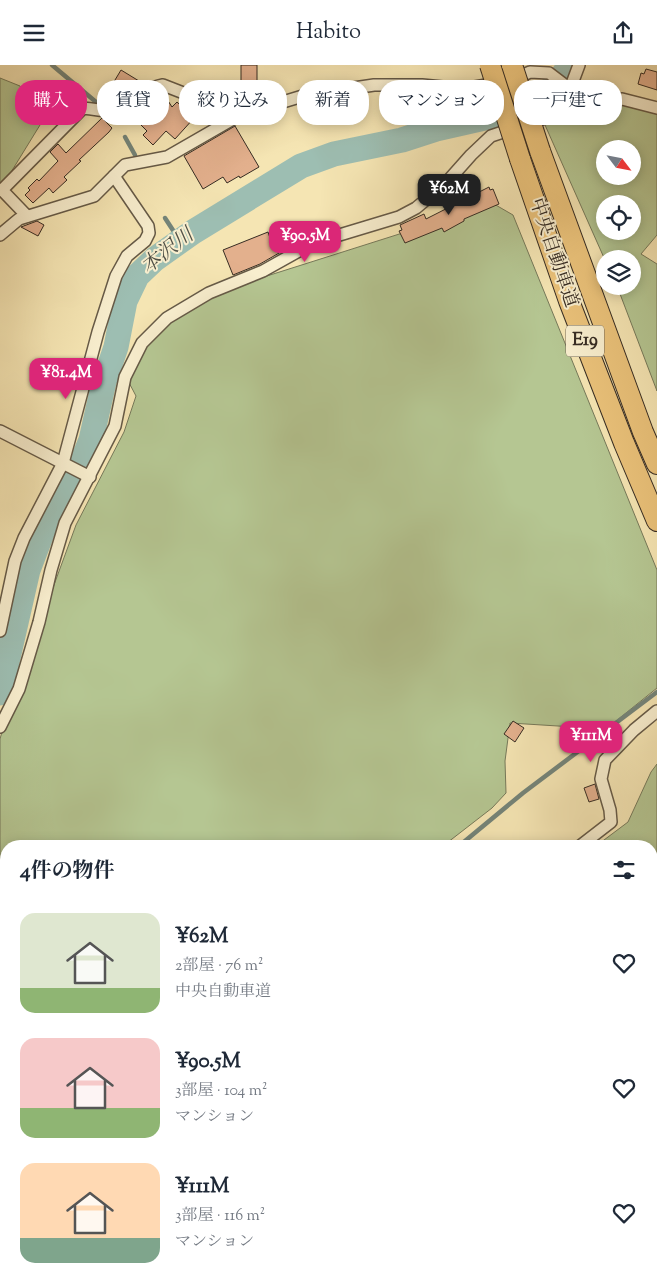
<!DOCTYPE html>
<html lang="ja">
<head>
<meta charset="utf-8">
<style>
	body { margin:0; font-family:"Sorts Mill Goudy","Noto Serif JP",serif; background:#f6f6f7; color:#1f2937; height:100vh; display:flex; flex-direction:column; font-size:19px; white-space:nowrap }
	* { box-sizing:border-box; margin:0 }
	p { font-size:16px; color:#747a83 }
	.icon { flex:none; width:28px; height:28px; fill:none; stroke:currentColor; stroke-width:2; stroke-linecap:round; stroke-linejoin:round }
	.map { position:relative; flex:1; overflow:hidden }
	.details { position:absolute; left:0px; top:775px; width:658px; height:445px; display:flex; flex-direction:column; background:#fff; border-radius:20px 20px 0 0; box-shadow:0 2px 12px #0003 }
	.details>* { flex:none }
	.banner { position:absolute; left:15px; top:15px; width:628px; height:45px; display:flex; gap:10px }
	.needle { width:32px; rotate:122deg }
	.buttons { position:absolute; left:596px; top:75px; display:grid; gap:10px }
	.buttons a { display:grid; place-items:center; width:45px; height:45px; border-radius:50%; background:#fff; box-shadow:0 2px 12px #0003; font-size:25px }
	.price { position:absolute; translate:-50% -42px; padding:0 11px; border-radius:10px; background:#db2777; color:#fff; font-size:16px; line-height:32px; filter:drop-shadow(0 1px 2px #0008) }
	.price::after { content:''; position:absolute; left:50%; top:30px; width:15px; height:11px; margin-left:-8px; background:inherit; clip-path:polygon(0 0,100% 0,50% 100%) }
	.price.on { background:#222; color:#fff }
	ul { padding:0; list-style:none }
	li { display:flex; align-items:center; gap:15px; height:125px; padding:0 20px }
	li span { display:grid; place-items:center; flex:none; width:140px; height:100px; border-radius:15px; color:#555 }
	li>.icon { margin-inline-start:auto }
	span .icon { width:60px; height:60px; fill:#fffc; stroke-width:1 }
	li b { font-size:21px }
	h2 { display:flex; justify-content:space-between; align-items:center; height:60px; padding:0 20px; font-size:21px }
	.chip { padding:0 18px; border-radius:20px; background:#fff; box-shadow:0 2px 12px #0003; font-size:18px; line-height:45px }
	.chip.on { background:#db2777; color:#fff }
	header { display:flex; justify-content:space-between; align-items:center; height:65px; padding:0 20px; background:#fff; font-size:22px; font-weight:600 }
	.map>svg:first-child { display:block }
	.green { fill:#b5c692; stroke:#76795a; fill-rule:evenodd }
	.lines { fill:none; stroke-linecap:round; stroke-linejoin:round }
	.stream { stroke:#748479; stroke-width:4.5 }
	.river { stroke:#9dbeb2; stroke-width:25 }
	.building { fill:#e3b08d; stroke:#362c23 }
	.street-casing { stroke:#665a47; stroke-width:14 }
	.highway-casing { stroke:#362c23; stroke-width:22 }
	.street { stroke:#f8eece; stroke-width:11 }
	.highway { stroke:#eac27a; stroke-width:20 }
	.highway-bridge-casing { stroke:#362c23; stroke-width:22; stroke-linecap:butt }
	.highway-bridge { stroke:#eac27a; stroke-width:20 }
	.labels { text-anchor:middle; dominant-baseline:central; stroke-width:4; stroke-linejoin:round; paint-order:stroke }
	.shield { fill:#f8eece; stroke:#706656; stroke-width:1 }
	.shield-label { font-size:18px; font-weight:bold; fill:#362c23 }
	.street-label { font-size:19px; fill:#362c23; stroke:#f8eece }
	.water-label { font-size:20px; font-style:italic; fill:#505047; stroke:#f8eece }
</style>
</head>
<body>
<header><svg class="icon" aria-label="menu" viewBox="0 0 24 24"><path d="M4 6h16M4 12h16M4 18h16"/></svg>Habito<svg class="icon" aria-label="share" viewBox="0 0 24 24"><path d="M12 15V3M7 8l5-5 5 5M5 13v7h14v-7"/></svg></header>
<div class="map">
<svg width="657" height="1220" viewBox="0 0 657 1220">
	<rect width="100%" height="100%" fill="#f5e5b3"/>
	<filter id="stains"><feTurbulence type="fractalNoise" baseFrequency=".004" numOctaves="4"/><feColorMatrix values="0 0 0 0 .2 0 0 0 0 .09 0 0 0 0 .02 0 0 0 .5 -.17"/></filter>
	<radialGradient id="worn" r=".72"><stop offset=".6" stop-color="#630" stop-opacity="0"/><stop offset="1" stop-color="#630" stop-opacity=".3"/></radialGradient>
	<g class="green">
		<polygon points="0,13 20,21 40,60 0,125"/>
		<path d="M623,38L657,49V170L641,189L657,199V326L617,221H632V194L605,195L545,60ZM605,84H632V111H605ZM605,139H632V166H605Z"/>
		<polygon points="494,139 513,150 657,505 657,623 606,664 510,658 505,696 506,728 492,743 443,781 6,781 6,1214 651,1214 651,781 596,781 628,757 651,707 657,699 657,1220 0,1220 0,674 8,645 76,460 124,367 136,331 125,310 141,276 207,230"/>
	</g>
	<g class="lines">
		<g class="stream">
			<polyline points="52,0 96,37"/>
			<polyline points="125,72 135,90"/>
			<polyline points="165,153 180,176"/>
			<polyline points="459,781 523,728 657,627"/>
			<polyline points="280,1220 283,1214"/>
		</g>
		<polyline class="river" points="0,628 28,505 44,463 82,397 91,375 104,317 116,282 125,236 137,211 155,194 193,167 301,101 334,89 402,75 436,64 489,52 527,38 543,30 552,23 564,9 569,0"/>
	</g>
	<g class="building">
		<polygon points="241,0 257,0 257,33 244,33 244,22 241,22"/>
		<polygon points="646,4 657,7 657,25 638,19 641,8 644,9"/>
		<polygon points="121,5 139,16 130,31 112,20"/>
		<polygon points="163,28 172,42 177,37 194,53 175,74 166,66 153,80 143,70 147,66 139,58 148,49 146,47 146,44"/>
		<polygon points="102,53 112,63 109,67 79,95 81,96 64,112 67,115 53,128 49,123 33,138 25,130 30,125 28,123 37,114 39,116 58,96 50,87 58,79 66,88"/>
		<polygon points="235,61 259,102 240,113 239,111 227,118 223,112 203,124 184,91"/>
		<polygon points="489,122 490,125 493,124 499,139 464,154 464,156 444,167 442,163 405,178 399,166 402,165 400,160 424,149 426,154"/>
		<polygon points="37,156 44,160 38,171 21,162"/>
		<polygon points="268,167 270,173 279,169 286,184 260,199 233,210 223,185"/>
		<polygon points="513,656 524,663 515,677 504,669"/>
		<polygon points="595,719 599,734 589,737 584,723"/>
	</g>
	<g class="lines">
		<g class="street-casing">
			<g id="street">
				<polyline points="570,24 579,0"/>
				<path d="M27,151L2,125L83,43C95,44 123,50 133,44C147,34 142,24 163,20L240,50"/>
				<polyline points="0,170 19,154 94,131 125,100 167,92 240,50 306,30 374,20 422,20 463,24 510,16 530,7 549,8 570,24 578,42"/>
				<polyline points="0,366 90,412"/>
				<polyline points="0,566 15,496 24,473 63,398 98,267 116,211 127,191 145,176 149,168 148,161 114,111"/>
				<polyline points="0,662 19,624 39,557 51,505 65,458 115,361 125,312 142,278 167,253 209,228 263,206 313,178 399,152 416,143 447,117 471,90 491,71 578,42 608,35 622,34 657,43"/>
				<polyline points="580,781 611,757 610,745 601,714 605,695 634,665 657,646"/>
			</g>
		</g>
		<g class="highway-casing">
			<g id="highway">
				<polyline points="540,86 643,367 657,399"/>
				<polyline points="520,94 569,236 624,378 657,456"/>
			</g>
		</g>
		<use href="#street" class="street"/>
		<use href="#highway" class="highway"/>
		<g class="highway-bridge-casing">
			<g id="highway-bridge">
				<polyline points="490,0 520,94"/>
				<polyline points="512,0 540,86"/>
			</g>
		</g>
		<use href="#highway-bridge" class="highway-bridge"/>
	</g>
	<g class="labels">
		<rect class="shield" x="566" y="260.5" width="38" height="31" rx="4"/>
		<g class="shield-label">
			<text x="585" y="276">E19</text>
		</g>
		<g class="street-label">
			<text transform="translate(553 188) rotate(71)">中央自動車道</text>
		</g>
		<g class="water-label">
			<text transform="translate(168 187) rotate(-38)">本沢川</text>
		</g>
	</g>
	<rect width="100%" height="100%" filter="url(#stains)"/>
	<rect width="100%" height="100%" fill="url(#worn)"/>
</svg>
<div class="buttons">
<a><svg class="needle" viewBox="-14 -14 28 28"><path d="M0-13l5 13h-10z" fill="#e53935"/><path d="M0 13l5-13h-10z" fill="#747a83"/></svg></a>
<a><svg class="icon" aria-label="locate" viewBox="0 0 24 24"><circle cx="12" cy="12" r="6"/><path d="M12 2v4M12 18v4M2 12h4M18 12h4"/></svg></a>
<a><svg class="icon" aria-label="layers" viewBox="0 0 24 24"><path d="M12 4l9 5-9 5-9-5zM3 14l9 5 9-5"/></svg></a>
</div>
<b class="price on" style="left:449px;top:151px">¥62M</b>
<b class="price" style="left:305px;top:198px">¥90.5M</b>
<b class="price" style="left:66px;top:335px">¥81.4M</b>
<b class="price" style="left:591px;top:698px">¥111M</b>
<div class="banner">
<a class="chip on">購入</a>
<a class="chip">賃貸</a>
<a class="chip">絞り込み</a>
<a class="chip">新着</a>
<a class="chip">マンション</a>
<a class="chip">一戸建て</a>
</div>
<section class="details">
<h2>4件の物件<svg class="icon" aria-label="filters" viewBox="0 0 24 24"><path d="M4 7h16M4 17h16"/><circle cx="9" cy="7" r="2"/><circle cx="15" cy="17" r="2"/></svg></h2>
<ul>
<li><span style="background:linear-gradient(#dfe7d0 75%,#8fb573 0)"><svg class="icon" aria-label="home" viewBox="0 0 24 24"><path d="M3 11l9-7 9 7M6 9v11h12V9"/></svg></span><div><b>¥62M</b><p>2部屋 · 76 m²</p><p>中央自動車道</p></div><svg class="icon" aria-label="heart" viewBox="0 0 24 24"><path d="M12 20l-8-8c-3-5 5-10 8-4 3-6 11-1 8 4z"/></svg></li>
<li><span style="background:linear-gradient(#f6c9c9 70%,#8fb573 0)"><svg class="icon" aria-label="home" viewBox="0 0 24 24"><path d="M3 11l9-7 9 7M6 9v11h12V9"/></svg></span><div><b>¥90.5M</b><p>3部屋 · 104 m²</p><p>マンション</p></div><svg class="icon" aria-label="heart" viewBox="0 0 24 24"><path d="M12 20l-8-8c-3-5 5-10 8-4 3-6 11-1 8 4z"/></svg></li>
<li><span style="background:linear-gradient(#ffd9b3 75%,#7fa58c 0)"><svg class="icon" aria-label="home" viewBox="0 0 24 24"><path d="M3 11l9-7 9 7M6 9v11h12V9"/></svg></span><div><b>¥111M</b><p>3部屋 · 116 m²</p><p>マンション</p></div><svg class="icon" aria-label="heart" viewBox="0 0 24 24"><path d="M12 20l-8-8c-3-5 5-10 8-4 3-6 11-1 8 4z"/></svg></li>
</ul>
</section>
</div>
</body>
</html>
